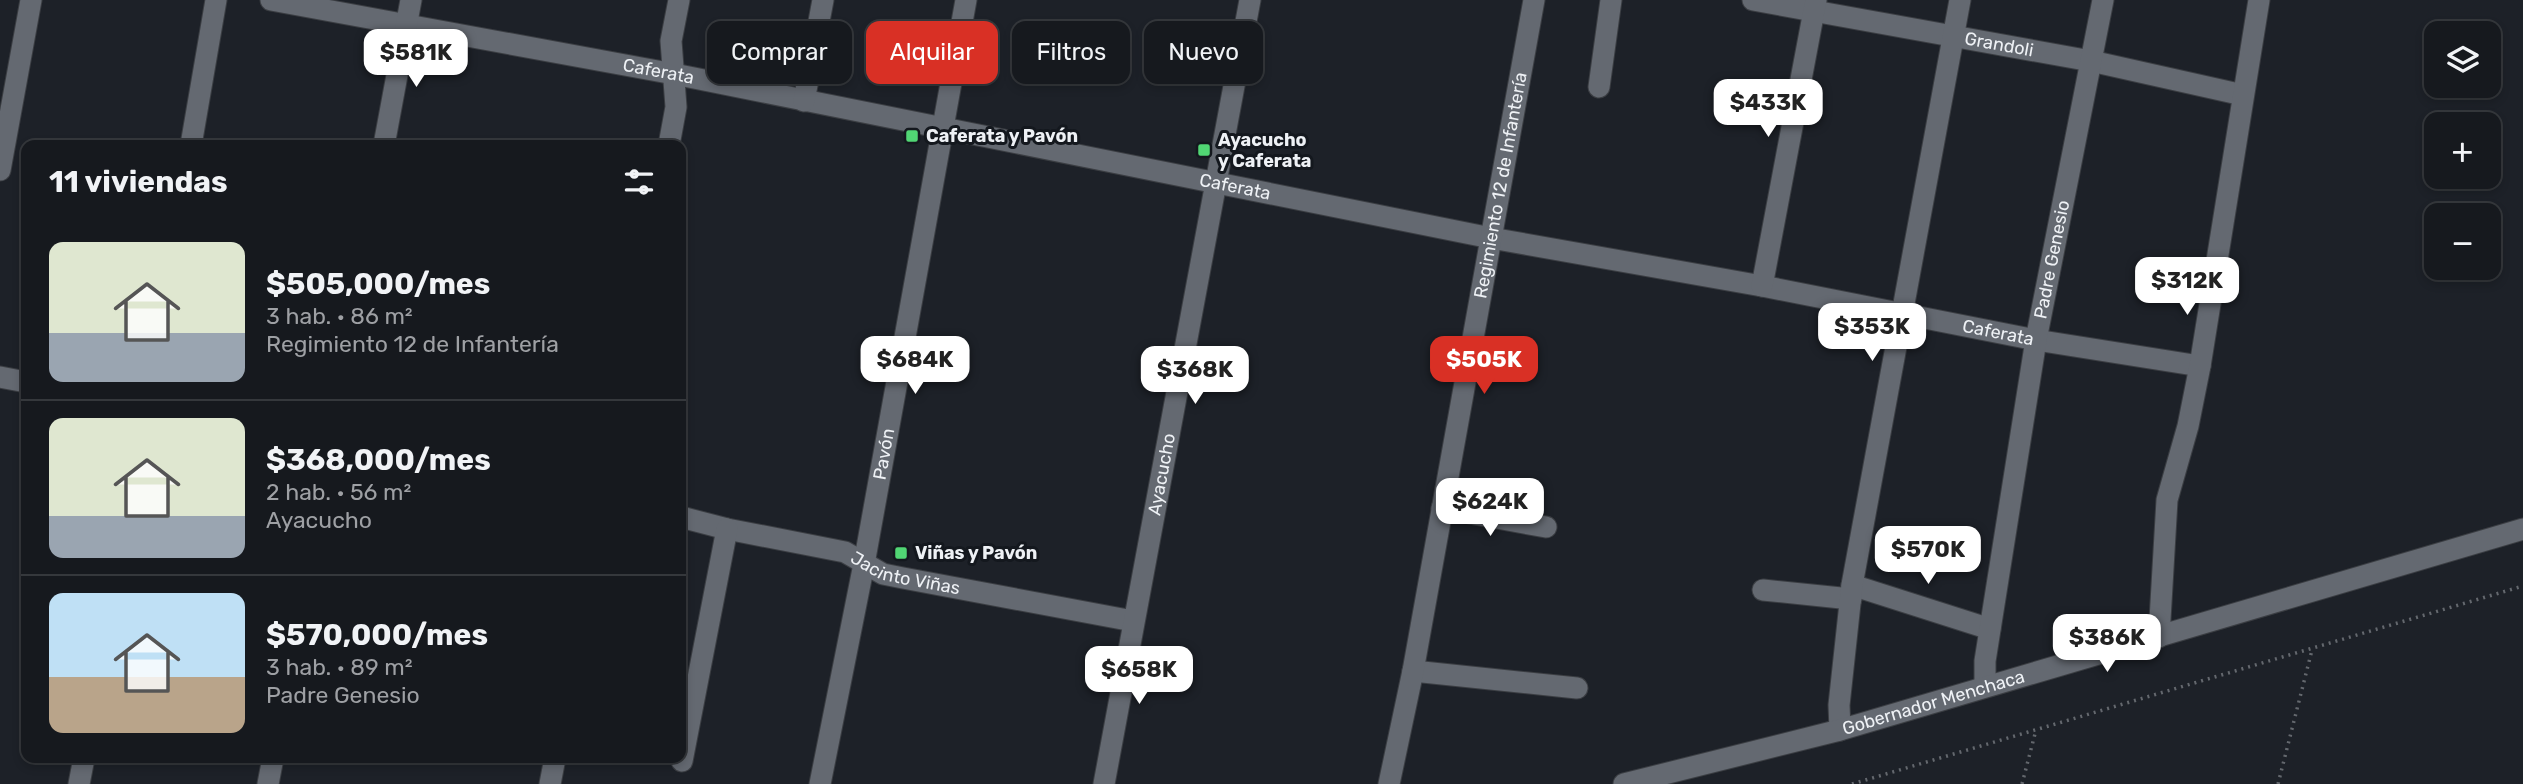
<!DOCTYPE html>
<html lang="es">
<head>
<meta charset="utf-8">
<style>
	body { margin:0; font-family:Rubik,sans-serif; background:#1f2227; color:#f1f3f6; height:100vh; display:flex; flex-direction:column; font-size:26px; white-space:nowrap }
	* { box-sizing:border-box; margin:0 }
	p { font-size:23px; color:#9ea0a4 }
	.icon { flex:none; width:38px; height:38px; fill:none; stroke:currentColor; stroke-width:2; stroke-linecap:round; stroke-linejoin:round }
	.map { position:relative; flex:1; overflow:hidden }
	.side { position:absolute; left:21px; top:140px; width:665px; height:623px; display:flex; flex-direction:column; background:#16191e; border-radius:14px; box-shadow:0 4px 10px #0003,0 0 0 2px #35383c }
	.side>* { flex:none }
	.top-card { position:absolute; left:707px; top:21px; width:665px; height:63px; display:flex; gap:14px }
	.tools { position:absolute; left:2424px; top:21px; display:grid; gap:14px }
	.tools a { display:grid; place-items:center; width:77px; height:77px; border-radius:14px; background:#16191e; box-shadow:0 4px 10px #0003,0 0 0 2px #35383c; font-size:35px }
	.price { position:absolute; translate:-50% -60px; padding:0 16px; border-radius:14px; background:#fff; color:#222; font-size:23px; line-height:46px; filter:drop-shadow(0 2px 4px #0008) }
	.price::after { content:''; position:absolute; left:50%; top:42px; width:21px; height:16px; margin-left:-10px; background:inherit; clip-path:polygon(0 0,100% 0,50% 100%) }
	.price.selected { background:#d93025; color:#fff }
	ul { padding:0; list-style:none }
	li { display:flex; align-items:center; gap:21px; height:175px; padding:0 28px }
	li+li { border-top:2px solid #35383c }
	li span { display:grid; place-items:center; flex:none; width:196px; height:140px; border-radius:14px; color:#555 }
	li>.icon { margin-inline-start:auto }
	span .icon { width:84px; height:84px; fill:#fffc; stroke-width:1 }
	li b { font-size:30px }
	h2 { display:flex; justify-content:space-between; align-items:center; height:84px; padding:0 28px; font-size:30px }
	.chip { padding:0 24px; border-radius:14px; background:#16191e; box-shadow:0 4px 10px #0003,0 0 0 2px #35383c; font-size:24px; line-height:63px }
	.chip.selected { background:#d93025; color:#fff }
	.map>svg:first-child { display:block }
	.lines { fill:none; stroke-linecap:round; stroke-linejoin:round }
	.minor-casing { stroke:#3b3e43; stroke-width:23 }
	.path { stroke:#64686e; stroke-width:3.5; stroke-dasharray:2 5; stroke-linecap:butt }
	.minor { stroke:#646971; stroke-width:21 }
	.poi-dot { fill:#51d674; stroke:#14181e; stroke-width:2.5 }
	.labels { text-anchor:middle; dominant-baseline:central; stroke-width:6; stroke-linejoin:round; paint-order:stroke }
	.street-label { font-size:18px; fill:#eef1f5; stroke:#14181e }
	.poi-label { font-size:18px; font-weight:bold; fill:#eef1f5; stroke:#14181e; text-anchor:start }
</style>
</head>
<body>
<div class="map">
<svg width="2523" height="784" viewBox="0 0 2523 784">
	<rect width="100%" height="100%" fill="#1d2128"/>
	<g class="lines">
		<g class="minor-casing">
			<g id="minor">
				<path id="s1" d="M271,0L674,74L1491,238L1762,286L2036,340L2200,366"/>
				<path id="s2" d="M1753,0L2091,61L2243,95"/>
				<polyline points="1599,87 1611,0"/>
				<polyline points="804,101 823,0"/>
				<polyline points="191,145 216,0"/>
				<polyline points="384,145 411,0"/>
				<polyline points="669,145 676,107 671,41 679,0"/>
				<polyline points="0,170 31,0"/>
				<polyline points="1762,286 1816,0"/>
				<polyline points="0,377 26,382"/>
				<polyline points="1442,508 1546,527"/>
				<path id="s3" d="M681,517L727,529L845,552L883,574L903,578L1133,621"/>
				<polyline points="1852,585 1990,629"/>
				<polyline points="1763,590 1851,599"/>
				<polyline points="2159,637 2167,500 2188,426 2200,366 2259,0"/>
				<polyline points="1413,671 1577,688"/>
				<path id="s4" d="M1985,686V661L2036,340L2103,0"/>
				<polyline points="1840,730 1839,705 1852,585 1960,0"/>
				<polyline points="682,761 727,529"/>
				<polyline points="79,784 84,758"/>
				<polyline points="268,784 273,758"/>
				<polyline points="550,784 555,758"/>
				<path id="s5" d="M820,784L864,564L966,0"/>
				<path id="s6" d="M1104,784L1250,0"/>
				<path id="s7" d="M1389,784L1413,671L1534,0"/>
				<path id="s8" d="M1624,784L1840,730L2523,529"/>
			</g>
		</g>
		<g class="path">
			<polyline points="1852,784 2523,586"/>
			<polyline points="2022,784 2036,730"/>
			<polyline points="2278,784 2312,650"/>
		</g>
		<use href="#minor" class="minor"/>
	</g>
	<g class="poi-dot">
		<rect x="905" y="129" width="14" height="14" rx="3.5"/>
		<rect x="1197" y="143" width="14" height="14" rx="3.5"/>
		<rect x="894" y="546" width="14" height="14" rx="3.5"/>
	</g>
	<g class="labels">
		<g class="street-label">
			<text stroke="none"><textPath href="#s2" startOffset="250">Grandoli</textPath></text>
			<text stroke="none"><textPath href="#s1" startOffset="394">Caferata</textPath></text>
			<text stroke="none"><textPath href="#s7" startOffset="609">Regimiento 12 de Infantería</textPath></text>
			<text stroke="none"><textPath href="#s1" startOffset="982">Caferata</textPath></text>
			<text stroke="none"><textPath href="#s4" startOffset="432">Padre Genesio</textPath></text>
			<text stroke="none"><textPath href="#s1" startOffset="1759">Caferata</textPath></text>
			<text stroke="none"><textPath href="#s5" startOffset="336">Pavón</textPath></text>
			<text stroke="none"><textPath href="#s6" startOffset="315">Ayacucho</textPath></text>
			<text stroke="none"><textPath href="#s3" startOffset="233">Jacinto Viñas</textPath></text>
			<text stroke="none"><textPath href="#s8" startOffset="320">Gobernador Menchaca</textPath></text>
		</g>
		<g class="poi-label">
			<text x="926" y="136">Caferata y Pavón</text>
			<text x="1218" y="140">Ayacucho<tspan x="1218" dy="21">y Caferata</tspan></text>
			<text x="915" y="553">Viñas y Pavón</text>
		</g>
	</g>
</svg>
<div class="tools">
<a><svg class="icon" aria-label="layers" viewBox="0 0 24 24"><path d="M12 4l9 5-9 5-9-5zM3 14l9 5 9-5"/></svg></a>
<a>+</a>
<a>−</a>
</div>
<b class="price" style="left:416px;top:89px">$581K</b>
<b class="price" style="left:1768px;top:139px">$433K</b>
<b class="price" style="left:2187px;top:317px">$312K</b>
<b class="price" style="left:1872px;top:363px">$353K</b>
<b class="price" style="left:915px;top:396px">$684K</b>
<b class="price selected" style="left:1484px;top:396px">$505K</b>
<b class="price" style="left:1195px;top:406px">$368K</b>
<b class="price" style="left:1490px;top:538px">$624K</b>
<b class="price" style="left:1928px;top:586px">$570K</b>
<b class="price" style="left:2107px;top:674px">$386K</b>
<b class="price" style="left:1139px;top:706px">$658K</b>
<div class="top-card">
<a class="chip">Comprar</a>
<a class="chip selected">Alquilar</a>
<a class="chip">Filtros</a>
<a class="chip">Nuevo</a>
</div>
<section class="side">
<h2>11 viviendas<svg class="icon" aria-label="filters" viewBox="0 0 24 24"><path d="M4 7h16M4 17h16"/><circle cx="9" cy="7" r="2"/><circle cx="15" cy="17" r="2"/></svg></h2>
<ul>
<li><span style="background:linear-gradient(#dfe7d0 65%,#9aa5b1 0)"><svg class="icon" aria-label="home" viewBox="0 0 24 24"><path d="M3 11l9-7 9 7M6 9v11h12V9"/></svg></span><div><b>$505,000/mes</b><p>3 hab. · 86 m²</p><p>Regimiento 12 de Infantería</p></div></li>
<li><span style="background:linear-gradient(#dfe7d0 70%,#9aa5b1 0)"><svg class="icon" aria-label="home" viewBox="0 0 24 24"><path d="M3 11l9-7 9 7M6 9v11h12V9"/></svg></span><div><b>$368,000/mes</b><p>2 hab. · 56 m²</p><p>Ayacucho</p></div></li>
<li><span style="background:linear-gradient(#bfe0f5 60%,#b9a48a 0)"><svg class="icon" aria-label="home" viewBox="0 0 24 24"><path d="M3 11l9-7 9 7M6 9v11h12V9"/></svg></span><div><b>$570,000/mes</b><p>3 hab. · 89 m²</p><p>Padre Genesio</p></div></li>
</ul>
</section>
</div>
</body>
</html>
